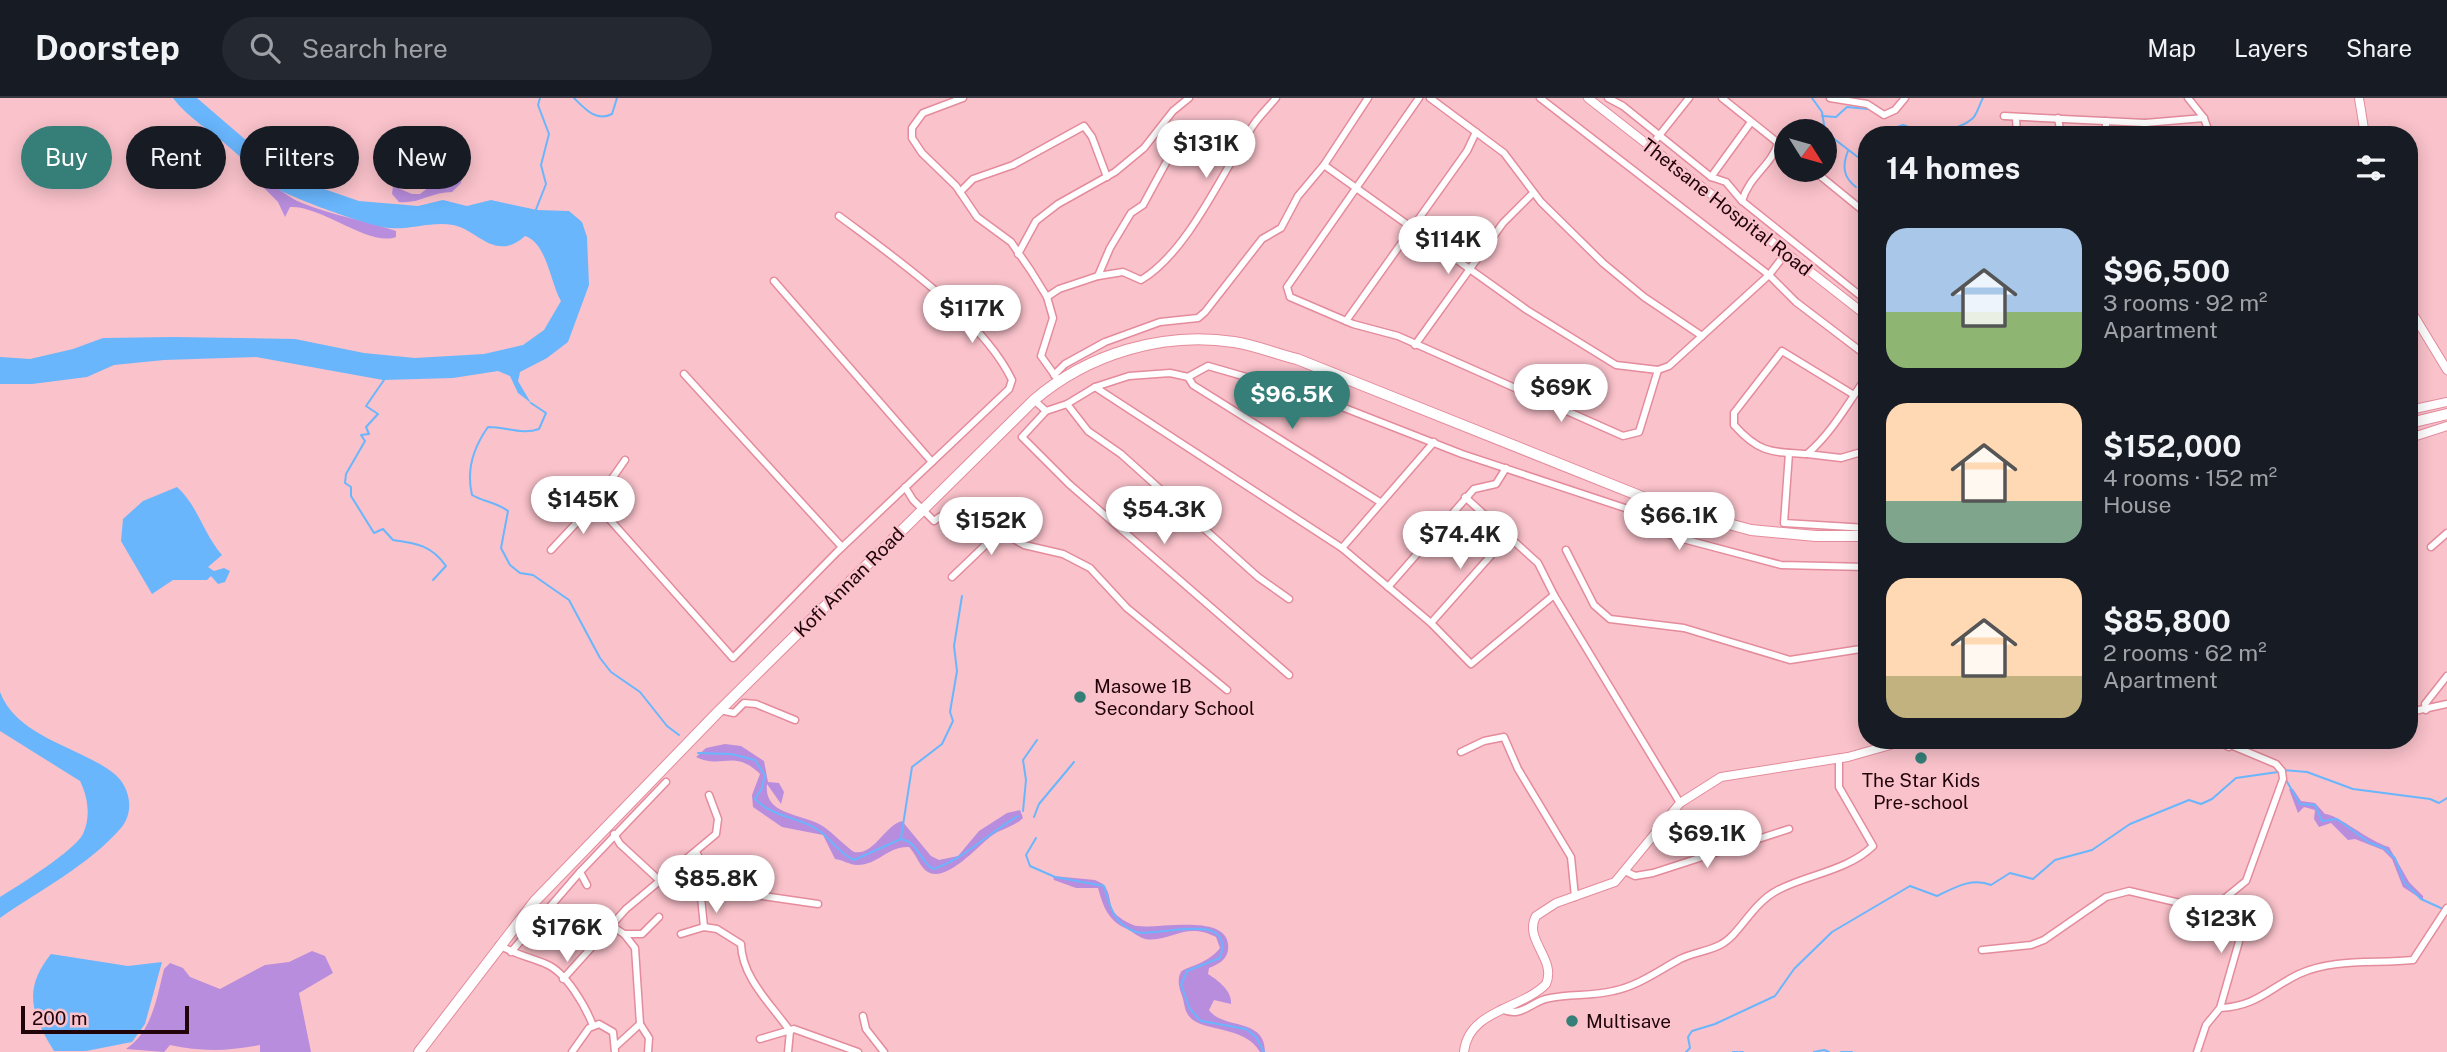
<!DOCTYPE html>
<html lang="en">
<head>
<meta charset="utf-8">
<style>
	body { margin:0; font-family:"Public Sans",sans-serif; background:#242831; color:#f1f3f6; height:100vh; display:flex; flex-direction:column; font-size:26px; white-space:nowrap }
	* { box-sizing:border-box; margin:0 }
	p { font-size:23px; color:#9ea1a6 }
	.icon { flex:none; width:38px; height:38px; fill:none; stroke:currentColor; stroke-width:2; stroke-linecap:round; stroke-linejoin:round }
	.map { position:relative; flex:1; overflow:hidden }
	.drawer { position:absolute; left:1858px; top:28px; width:560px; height:623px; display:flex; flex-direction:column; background:#171b24; border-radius:28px; box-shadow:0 4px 18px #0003 }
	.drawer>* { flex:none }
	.guide { position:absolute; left:21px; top:28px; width:665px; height:63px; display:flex; gap:14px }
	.needle { width:46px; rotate:127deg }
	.fabs { position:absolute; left:1774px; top:21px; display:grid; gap:14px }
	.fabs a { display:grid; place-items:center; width:63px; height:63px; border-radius:50%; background:#171b24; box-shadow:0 4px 18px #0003; font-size:35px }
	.scale { position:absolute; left:21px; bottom:18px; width:168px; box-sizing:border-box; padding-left:7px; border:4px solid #21030a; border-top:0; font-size:19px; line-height:24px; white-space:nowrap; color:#21030a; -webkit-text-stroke:5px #fac2cb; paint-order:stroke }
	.price { position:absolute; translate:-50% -60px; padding:0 16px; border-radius:24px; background:#fff; color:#222; font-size:23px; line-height:46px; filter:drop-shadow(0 2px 4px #0008) }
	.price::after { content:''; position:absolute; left:50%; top:42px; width:21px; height:16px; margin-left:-10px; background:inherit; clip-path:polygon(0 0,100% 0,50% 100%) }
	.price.selected { background:#367e78; color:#fff }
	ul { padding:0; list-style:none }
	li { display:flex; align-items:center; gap:21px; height:175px; padding:0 28px }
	li span { display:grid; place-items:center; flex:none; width:196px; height:140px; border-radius:21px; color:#555 }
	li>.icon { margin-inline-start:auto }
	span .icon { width:84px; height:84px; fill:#fffc; stroke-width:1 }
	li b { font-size:30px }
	h2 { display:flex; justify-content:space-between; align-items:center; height:84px; padding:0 28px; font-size:30px }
	.pill { padding:0 24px; border-radius:32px; background:#171b24; box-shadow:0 4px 18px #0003; font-size:24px; line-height:63px }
	.pill.selected { background:#367e78; color:#fff }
	header { display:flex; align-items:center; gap:42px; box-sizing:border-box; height:98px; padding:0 35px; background:#171b24; border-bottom:2px solid #363941 }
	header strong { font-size:33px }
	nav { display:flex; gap:38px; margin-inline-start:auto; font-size:24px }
	.search { width:490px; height:63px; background:#242831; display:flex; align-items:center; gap:18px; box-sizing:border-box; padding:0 24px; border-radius:38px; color:#9ea1a6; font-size:26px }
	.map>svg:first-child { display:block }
	.green { fill:#b88ddd }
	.water { fill:#69b6fd }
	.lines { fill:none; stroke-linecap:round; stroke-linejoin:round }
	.stream { stroke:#69b6fd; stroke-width:2 }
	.street-casing { stroke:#e48b9c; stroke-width:9 }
	.secondary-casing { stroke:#e48b9c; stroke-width:10 }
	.primary-casing { stroke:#e48b9c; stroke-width:12 }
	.street { stroke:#fff; stroke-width:6 }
	.secondary { stroke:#fff; stroke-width:8 }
	.primary { stroke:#fff; stroke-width:10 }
	.poi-dot { fill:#367e78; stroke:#fac2cb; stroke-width:2.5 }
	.labels { text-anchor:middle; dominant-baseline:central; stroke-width:5; stroke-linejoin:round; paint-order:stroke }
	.street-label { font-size:19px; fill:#21030a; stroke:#fac2cb }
	.poi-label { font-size:19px; fill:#21030a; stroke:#fac2cb; text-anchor:start }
</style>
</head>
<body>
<header>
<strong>Doorstep</strong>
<div class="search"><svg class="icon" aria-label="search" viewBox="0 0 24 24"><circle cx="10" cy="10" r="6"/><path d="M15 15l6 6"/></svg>Search here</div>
<nav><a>Map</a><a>Layers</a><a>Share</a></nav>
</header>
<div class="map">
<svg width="2447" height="954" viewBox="0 0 2447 954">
	<rect width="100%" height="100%" fill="#fac2cb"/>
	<g class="green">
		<path d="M460,67L463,71L461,85L452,94C432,94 419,106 399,104L392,96L393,88L412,96H420L442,79L447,80Z"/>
		<path d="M263,84C276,86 288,100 302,105C334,118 364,122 396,133V139C369,149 321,107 290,109L285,119L278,104L261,87Z"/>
		<path d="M725,646L741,648L764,663L768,684L779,685L784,694L781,706L767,686C763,719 806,715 824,729C834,736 843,746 854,754C874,758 885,727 902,723L931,758L939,762L958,758L979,733L1007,715L1020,712L1023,720C1014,729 1000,731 990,739C978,748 943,789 925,772C919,766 915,755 909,749C887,748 879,767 857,767C850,767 843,762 835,761L823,737L782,729L753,709L752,697L760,676C733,650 723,672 696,659L706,650Z"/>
		<path d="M2289,691H2293L2301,703L2315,705L2325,716C2337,716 2368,743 2389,749L2409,784L2423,798V802L2403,789L2392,761L2383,752L2355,741L2348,742L2331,725L2319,729L2314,721L2315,712L2304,709L2298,715Z"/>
		<path d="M1053,778L1095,782L1103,786C1117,803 1100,812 1133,827C1149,834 1233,811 1228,852C1227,862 1217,867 1209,870L1208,876C1219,883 1232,893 1231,906L1214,902L1209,912C1223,932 1265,919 1265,954H1260C1244,925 1197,936 1187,915C1184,910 1184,901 1181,895C1179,889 1177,880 1181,874C1184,869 1207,867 1220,850L1216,839C1184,823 1171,845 1145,841C1138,839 1132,833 1125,830C1108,822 1103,808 1098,790H1076L1054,782Z"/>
		<path d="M312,853L325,858L333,875L299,895L311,954H260V947C227,953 203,954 170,947L164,954L126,951C152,934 157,899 164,871L170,865L183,870L190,879L220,891L265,867L289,864Z"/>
	</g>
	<g class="water">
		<path d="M173,0H197L289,79L359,103L418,108L443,102L467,108L491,102L537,112L569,113L582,124L587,139L589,187L568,244L547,260L520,274L518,283L531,305L518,295L510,278L498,273L453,280L383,282L256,259L164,262L114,267L87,279L32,286H0V259L30,261L73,251L103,240L173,239L295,241L364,255L415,260L484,256L523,247L544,232L561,203C550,184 547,145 525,138C495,165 477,131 453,127C432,123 410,132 389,130C369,128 290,100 273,88C257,77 244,61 229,49C210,32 188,20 173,0Z"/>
		<path d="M177,389C198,408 203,435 222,457L208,469L214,473L224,470L230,473L225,484L218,486L211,478L207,482H173L152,496L121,443L123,421L143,403Z"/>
		<path d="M0,594C17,639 77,648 112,674C129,686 136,712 121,730C89,767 40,792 0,820V799C18,788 74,753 83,736C91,719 88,699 80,683L0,633Z"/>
		<path d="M51,856L128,868L162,864L145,926L132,944L86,953H54C32,917 22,892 51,856Z"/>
	</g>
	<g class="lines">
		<g class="stream">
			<path d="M574,0C585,11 596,24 612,16L617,0"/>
			<polyline points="1812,0 1822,14 1825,33"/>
			<polyline points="1822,18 1836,19 1847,9 1868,11"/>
			<polyline points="1825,34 1863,63 1867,53"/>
			<path d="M1873,37L1903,27C1921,35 1957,35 1973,20C1977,16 1980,5 1983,0"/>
			<path d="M1848,53C1842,68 1843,79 1856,89"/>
			<polyline points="535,114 546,86 541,67 549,36 538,7 540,0"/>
			<path d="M384,282L366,308L378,316L366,329L369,336L361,337L365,343L346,376L345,385L351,389V398L374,435L383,431L393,442C417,445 432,448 446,468L433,482"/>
			<path d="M531,305L546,315L539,331C522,337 507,329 488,329C473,350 466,372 472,397C484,404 496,404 508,413L501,450L510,467L520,475L533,477L569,502L600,560L611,574L640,594L667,628L679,637"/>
			<path d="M698,655L731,656L755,662L765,677L762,690L755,701C773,719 794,718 815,730C831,739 836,754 854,762L901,741C918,744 919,762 933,771C966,760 988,735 1018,718"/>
			<polyline points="2283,672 2307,674 2353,691 2430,701 2439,705 2447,700"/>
			<polyline points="2286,682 2300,706 2315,707 2322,723 2337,721 2370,745 2384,750 2395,760 2404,784 2421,801 2443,811"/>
			<polyline points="1023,713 1026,682 1023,662 1037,642"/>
			<polyline points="1034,719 1039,706 1074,664"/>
			<polyline points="901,740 912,669 942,646 953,623 950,614 957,573 954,548 962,498"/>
			<path d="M1036,740L1026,757L1030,768L1055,779L1104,788C1110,808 1113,826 1136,834C1154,840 1237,810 1220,860L1187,873L1181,887L1190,911L1201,923L1246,931L1256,939L1264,954"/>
			<path d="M1686,954L1690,950L1688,939L1692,933L1715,926L1775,898L1794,871L1832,834L1910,788L1937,798C1954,790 1972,779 1991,787L2010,775L2033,781L2055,762L2092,752L2130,726L2189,702L2201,706L2212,701L2236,680L2278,674"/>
			<polyline points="1733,954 1738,954"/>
			<polyline points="1740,954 1743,954"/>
			<polyline points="1814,954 1824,952 1829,954"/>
			<polyline points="1841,954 1852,954"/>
		</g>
		<g class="street-casing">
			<g id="street">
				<polyline points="963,0 923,15 912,30 912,40 922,55 956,88 977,119 1011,144 1031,173 1047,199 1053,220 1041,258 1056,279"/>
				<polyline points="1419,0 1287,189 1290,199 1353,226 1398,238 1623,338 1639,334 1658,272"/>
				<polyline points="1430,0 1504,55 1541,104 1603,165 1644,199 1702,238 1769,177 1786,155"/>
				<polyline points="1540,0 1769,177 1796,204 1867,258"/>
				<polyline points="1608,0 1623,8 1711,79 1726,84 1742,103 1867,203"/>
				<polyline points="1722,0 1787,52"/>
				<polyline points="1830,0 1867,6 1884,17 1895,12 1905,0"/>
				<polyline points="2188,0 2204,20 2210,37"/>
				<polyline points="2004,18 2145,25 2204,20"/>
				<polyline points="2016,20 2017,37"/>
				<polyline points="2058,20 2061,37"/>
				<polyline points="2106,23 2106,37"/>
				<polyline points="2144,37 2145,25"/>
				<polyline points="1650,49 1689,0"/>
				<polyline points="1324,67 1527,212 1616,267 1658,272 1669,268 1702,238"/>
				<polyline points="1813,72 1867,116"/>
				<polyline points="1711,79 1751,24"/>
				<polyline points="960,94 973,81 1013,67 1084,28 1092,39 1107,79"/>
				<path d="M1742,103C1749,78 1772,67 1778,45"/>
				<polyline points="1018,156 1036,123 1058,106 1115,74 1144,50 1173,13 1189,0"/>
				<path d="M1098,178L1123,174L1141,182C1188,154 1222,75 1252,29C1259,18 1268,10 1276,0"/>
				<polyline points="774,183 932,364"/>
				<polyline points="1047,199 1059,191 1098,178 1110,150 1131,115 1143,107 1168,61"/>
				<polyline points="1346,223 1467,53 1476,34"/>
				<polyline points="1415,247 1503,125 1533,95"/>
				<polyline points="684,276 842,449"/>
				<polyline points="1054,277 1065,266 1105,244 1160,224 1198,220 1205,214 1262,141 1281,130 1298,98 1324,67 1368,0"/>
				<polyline points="1188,279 1193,287 1380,404"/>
				<polyline points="1095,289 1342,450 1431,525 1471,566 1554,497 1538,465 1465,399"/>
				<path d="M1854,297L1782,253L1734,315V327C1759,355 1771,354 1807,356C1831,336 1849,304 1867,278"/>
				<polyline points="1034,302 1046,313 1067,306 1095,289 1129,278 1170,275 1188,279 1208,268 1319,300 1462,356 1634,413 1665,435 1683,441 1781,467 1867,469"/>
				<polyline points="1067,306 1088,333 1121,356 1258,479 1289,501"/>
				<polyline points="1046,313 1022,339 1069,386 1289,577"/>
				<polyline points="1789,355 1784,425 1867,430"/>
				<polyline points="1807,356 1841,360 1858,355 1867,359"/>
				<polyline points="905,389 913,402 934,423 951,411 967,415 1024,447 1063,456 1090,470 1127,510 1227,592"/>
				<path d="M595,405L733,560L837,454L1009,291L1012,282C983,221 894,159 839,118"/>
				<polyline points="982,425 985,444"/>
				<polyline points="2431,449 2447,435"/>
				<polyline points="1342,450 1434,344"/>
				<polyline points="551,452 595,405 625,362"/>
				<polyline points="1566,452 1594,507 1610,521 1684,530 1790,562 1867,550"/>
				<polyline points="952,479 999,434"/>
				<polyline points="1388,489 1474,391 1496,386 1506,370"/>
				<polyline points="1554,497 1680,705"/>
				<polyline points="1431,525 1509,437"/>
				<polyline points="720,612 734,615 744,605 756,606 795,622"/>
				<polyline points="2426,612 2425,606 2447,578"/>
				<polyline points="2410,614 2447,606"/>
				<polyline points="2215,642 2229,649 2238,642"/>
				<polyline points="1461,654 1484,643 1504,639 1518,671 1571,759 1575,799"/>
				<polyline points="614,736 620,746 658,781"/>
				<polyline points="696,754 711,782"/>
				<polyline points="1627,774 1635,778 1653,775 1789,731"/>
				<polyline points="587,787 580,774 666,684"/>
				<polyline points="2217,812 2219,805 2246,783 2283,681 2282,673 2276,666 2233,648"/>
				<polyline points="612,828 624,836 642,836 659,819"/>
				<polyline points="704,829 700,789 734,769 739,771 747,789 756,797 818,806"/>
				<path d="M681,836L704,829L717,831L741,846C742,880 771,906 790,933L788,954"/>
				<path d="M499,847C516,857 530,859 546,866C566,874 586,909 593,928"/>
				<polyline points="1982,852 2031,847 2044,842 2106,799 2129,793 2201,810 2251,815 2242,833 2220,910"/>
				<polyline points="511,854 580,774"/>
				<polyline points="563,881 626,811 716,736 718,721 709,697"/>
				<path d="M1501,911C1523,921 1530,903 1550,900C1571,896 1593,898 1613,893C1638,888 1658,873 1680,861C1693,855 1708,853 1720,847C1740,837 1751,806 1778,792C1809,776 1847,773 1873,748L1839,689V660"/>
				<polyline points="863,918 866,931 884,954"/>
				<polyline points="640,926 649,940 648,954"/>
				<polyline points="760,941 794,931 858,954"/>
				<polyline points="616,948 640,926 635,850 624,836"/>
				<polyline points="572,954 589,930 599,926 613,934 615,954"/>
				<path d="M2197,954L2206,927L2220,910C2257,908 2268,891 2299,876C2334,860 2375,866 2413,862L2447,810"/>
			</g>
		</g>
		<g class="secondary-casing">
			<g id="secondary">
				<polyline points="1588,0 1867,218"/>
				<polyline points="2359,0 2365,37"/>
				<polyline points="2410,211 2447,272"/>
				<polyline points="2410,312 2447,304"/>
				<polyline points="2410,340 2447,328"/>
				<path d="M1464,954C1468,912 1522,911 1546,886C1557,861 1523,842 1536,818L1556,805L1615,784L1680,705L1721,679L1848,659L1908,642"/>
			</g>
		</g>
		<g class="primary-casing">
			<g id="primary">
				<polyline points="2410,325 2447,316"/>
				<path d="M419,954L535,803L720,612L1034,302C1088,256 1163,233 1234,244C1255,247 1276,256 1297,261L1670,410L1751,432L1816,438H1867"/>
			</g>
		</g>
		<use href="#street" class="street"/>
		<use href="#secondary" class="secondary"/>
		<use href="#primary" class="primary"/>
	</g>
	<g class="poi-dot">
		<circle cx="1080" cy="599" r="7"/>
		<circle cx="1921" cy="660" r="7"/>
		<circle cx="1572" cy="923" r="7"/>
	</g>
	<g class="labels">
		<g class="street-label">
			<text transform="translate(1727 109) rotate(38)">Thetsane Hospital Road</text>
			<text transform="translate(849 484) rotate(-45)">Kofi Annan Road</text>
		</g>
		<g class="poi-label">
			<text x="1094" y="588">Masowe 1B<tspan x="1094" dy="22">Secondary School</tspan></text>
			<text x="1921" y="682" text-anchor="middle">The Star Kids<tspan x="1921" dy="22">Pre-school</tspan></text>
			<text x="1586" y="923">Multisave</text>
		</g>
	</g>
</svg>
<div class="fabs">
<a><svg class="needle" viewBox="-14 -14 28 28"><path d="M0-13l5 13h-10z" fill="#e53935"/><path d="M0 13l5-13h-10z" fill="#9ea1a6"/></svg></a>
</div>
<div class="scale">200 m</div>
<b class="price" style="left:1206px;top:82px">$131K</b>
<b class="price" style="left:1448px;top:178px">$114K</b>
<b class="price" style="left:972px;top:247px">$117K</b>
<b class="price" style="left:1561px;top:326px">$69K</b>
<b class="price selected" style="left:1292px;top:333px">$96.5K</b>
<b class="price" style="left:583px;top:438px">$145K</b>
<b class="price" style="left:1164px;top:448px">$54.3K</b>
<b class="price" style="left:1679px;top:454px">$66.1K</b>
<b class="price" style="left:991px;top:459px">$152K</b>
<b class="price" style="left:1460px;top:473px">$74.4K</b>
<b class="price" style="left:1707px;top:772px">$69.1K</b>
<b class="price" style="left:716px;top:817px">$85.8K</b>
<b class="price" style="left:2221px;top:857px">$123K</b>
<b class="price" style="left:567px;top:866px">$176K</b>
<div class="guide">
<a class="pill selected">Buy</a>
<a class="pill">Rent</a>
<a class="pill">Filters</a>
<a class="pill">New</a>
</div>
<section class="drawer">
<h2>14 homes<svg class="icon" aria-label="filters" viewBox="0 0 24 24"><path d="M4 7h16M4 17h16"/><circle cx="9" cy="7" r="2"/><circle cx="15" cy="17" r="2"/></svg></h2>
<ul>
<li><span style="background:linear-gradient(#a9c7e8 60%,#8fb573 0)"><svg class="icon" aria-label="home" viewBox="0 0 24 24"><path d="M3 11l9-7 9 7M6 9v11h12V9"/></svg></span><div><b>$96,500</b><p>3 rooms · 92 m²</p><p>Apartment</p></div></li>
<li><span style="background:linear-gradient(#ffd9b3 70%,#7fa58c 0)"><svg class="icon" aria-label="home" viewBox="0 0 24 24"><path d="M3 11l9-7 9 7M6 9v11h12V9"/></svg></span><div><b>$152,000</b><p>4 rooms · 152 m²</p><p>House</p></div></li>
<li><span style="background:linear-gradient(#ffd9b3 70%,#c2b280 0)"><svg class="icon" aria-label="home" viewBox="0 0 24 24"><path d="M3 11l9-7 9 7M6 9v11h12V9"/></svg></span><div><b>$85,800</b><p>2 rooms · 62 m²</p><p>Apartment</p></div></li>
</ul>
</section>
</div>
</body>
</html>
